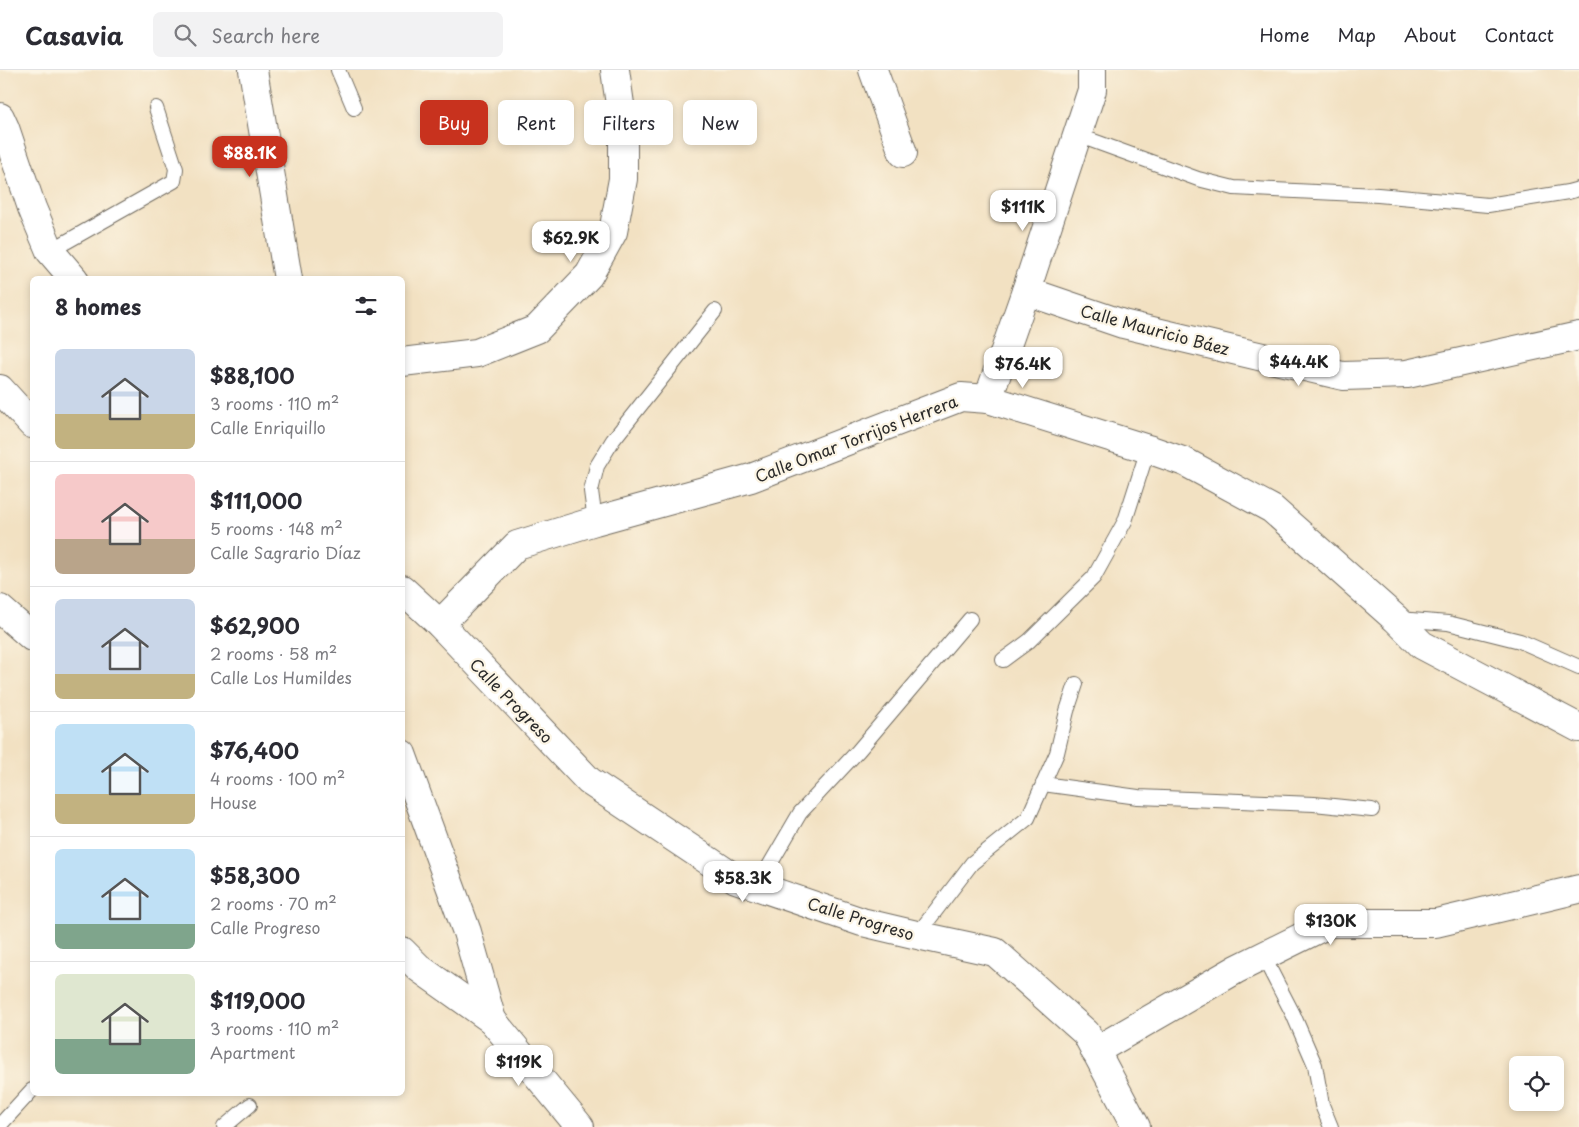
<!DOCTYPE html>
<html lang="en">
<head>
<meta charset="utf-8">
<style>
	body { margin:0; font-family:"Playpen Sans",sans-serif; background:#f2f2f3; color:#2b2b33; height:100vh; display:flex; flex-direction:column; font-size:19px; white-space:nowrap }
	* { box-sizing:border-box; margin:0 }
	p { font-size:16px; color:#7c7c81 }
	.icon { flex:none; width:28px; height:28px; fill:none; stroke:currentColor; stroke-width:2; stroke-linecap:round; stroke-linejoin:round }
	.map { position:relative; flex:1; overflow:hidden }
	.details { position:absolute; left:30px; top:206px; width:375px; height:820px; display:flex; flex-direction:column; background:#fff; border-radius:8px; box-shadow:0 2px 8px #0003 }
	.details>* { flex:none }
	.guide { position:absolute; left:420px; top:30px; width:475px; height:45px; display:flex; gap:10px }
	.tools { position:absolute; left:1509px; top:986px; display:grid; gap:10px }
	.tools a { display:grid; place-items:center; width:55px; height:55px; border-radius:8px; background:#fff; box-shadow:0 2px 8px #0003; font-size:25px }
	.price { position:absolute; translate:-50% -42px; padding:0 11px; border-radius:10px; background:#fff; color:#222; font-size:16px; line-height:32px; filter:drop-shadow(0 1px 2px #0008) }
	.price::after { content:''; position:absolute; left:50%; top:30px; width:15px; height:11px; margin-left:-8px; background:inherit; clip-path:polygon(0 0,100% 0,50% 100%) }
	.price.active { background:#c8321e; color:#fff }
	ul { padding:0; list-style:none }
	li { display:flex; align-items:center; gap:15px; height:125px; padding:0 25px }
	li+li { border-top:1px solid #e1e1e2 }
	li span { display:grid; place-items:center; flex:none; width:140px; height:100px; border-radius:8px; color:#555 }
	li>.icon { margin-inline-start:auto }
	span .icon { width:60px; height:60px; fill:#fffc; stroke-width:1 }
	li b { font-size:21px }
	h2 { display:flex; justify-content:space-between; align-items:center; height:60px; padding:0 25px; font-size:21px }
	.chip { padding:0 18px; border-radius:8px; background:#fff; box-shadow:0 2px 8px #0003; font-size:18px; line-height:45px }
	.chip.active { background:#c8321e; color:#fff }
	header { display:flex; align-items:center; gap:30px; box-sizing:border-box; height:70px; padding:0 25px; background:#fff; border-bottom:1px solid #e1e1e2 }
	header strong { font-size:24px }
	nav { display:flex; gap:28px; margin-inline-start:auto; font-size:18px }
	.search { width:350px; height:45px; background:#f2f2f3; display:flex; align-items:center; gap:12px; box-sizing:border-box; padding:0 18px; border-radius:8px; color:#7c7c81; font-size:19px }
	.map>svg:first-child { display:block }
	.lines { fill:none; stroke-linecap:round; stroke-linejoin:round }
	.lane-casing { stroke:#716b60; stroke-width:16 }
	.street-casing { stroke:#716b60; stroke-width:30 }
	.lane { stroke:#fff; stroke-width:14 }
	.street { stroke:#fff; stroke-width:28 }
	.labels { text-anchor:middle; dominant-baseline:central; stroke-width:4.5; stroke-linejoin:round; paint-order:stroke }
	.street-label { font-size:16px; fill:#2b2b2b; stroke:#fcf5e5 }
</style>
</head>
<body>
<header>
<strong>Casavia</strong>
<div class="search"><svg class="icon" aria-label="search" viewBox="0 0 24 24"><circle cx="10" cy="10" r="6"/><path d="M15 15l6 6"/></svg>Search here</div>
<nav><a>Home</a><a>Map</a><a>About</a><a>Contact</a></nav>
</header>
<div class="map">
<svg width="1579" height="1057" viewBox="0 0 1579 1057">
	<rect width="100%" height="100%" fill="#fcf5e5"/>
	<filter id="ink" filterUnits="userSpaceOnUse"><feTurbulence type="fractalNoise" baseFrequency=".02" numOctaves="2"/><feDisplacementMap in="SourceGraphic" scale="10" xChannelSelector="R" yChannelSelector="G"/><feConvolveMatrix kernelMatrix="1 2 1 2 8 2 1 2 1" color-interpolation-filters="sRGB"/></filter>
	<filter id="wash" filterUnits="userSpaceOnUse"><feTurbulence type="fractalNoise" baseFrequency=".0096" numOctaves="4" result="noise"/><feDisplacementMap in="SourceGraphic" scale="20" xChannelSelector="R" yChannelSelector="G"/><feGaussianBlur stdDeviation="1.12" result="paint"/><feColorMatrix in="noise" values="0 0 0 0 0 0 0 0 0 0 0 0 0 0 0 0 0 1.4 0 .05"/><feComposite in="paint" operator="in"/></filter>
	<g filter="url(#wash)">
		<rect width="100%" height="100%" fill="#f2e1c2"/>
	</g>
	<g filter="url(#ink)">
		<g class="lines">
			<g class="lane-casing">
				<g id="lane">
					<polyline points="338,0 354,38"/>
					<polyline points="1077,65 1198,109 1234,118 1378,125 1488,135 1568,122 1579,119"/>
					<polyline points="50,181 174,111 176,99 156,38"/>
					<polyline points="595,451 591,421 597,396 613,370 715,241"/>
					<polyline points="1399,549 1448,553 1520,571 1579,597"/>
					<polyline points="1003,590 1029,571 1094,507 1125,451 1148,379"/>
					<polyline points="1043,714 1138,727 1314,734 1372,740"/>
					<polyline points="758,815 800,743 858,681 970,549"/>
					<polyline points="917,865 972,793 1028,748 1057,683 1067,641 1076,614"/>
					<polyline points="1263,886 1293,944 1315,995 1322,1035 1331,1057"/>
					<polyline points="0,1055 32,1020"/>
					<polyline points="224,1057 250,1035"/>
				</g>
			</g>
			<g class="street-casing">
				<g id="street">
					<polyline points="253,0 288,209"/>
					<polyline points="873,0 903,83"/>
					<polyline points="0,47 5,58 32,138 50,181 74,209"/>
					<polyline points="1026,221 1123,254 1343,306 1407,304 1579,266"/>
					<polyline points="402,292 477,283 537,259 589,205 613,162 623,109 623,55 615,0"/>
					<polyline points="0,319 32,354"/>
					<polyline points="988,329 1026,221 1092,20 1092,0"/>
					<polyline points="402,519 440,554 589,711 736,809 862,852 917,865 995,882 1086,963 1136,1057"/>
					<polyline points="0,539 32,567"/>
					<polyline points="440,554 517,475 595,451 751,408 961,327 988,329 1148,379 1185,392 1272,439 1396,549 1422,575 1579,658"/>
					<polyline points="402,684 467,862 492,950"/>
					<polyline points="402,881 419,898 492,950 580,1057"/>
					<polyline points="1095,981 1237,899 1330,853 1436,853 1579,819"/>
				</g>
			</g>
			<use href="#lane" class="lane"/>
			<use href="#street" class="street"/>
		</g>
	</g>
	<g class="labels">
		<g class="street-label">
			<text transform="translate(1155 259) rotate(15)">Calle Mauricio Báez</text>
			<text transform="translate(856 368) rotate(-21)">Calle Omar Torrijos Herrera</text>
			<text transform="translate(512 630) rotate(46)">Calle Progreso</text>
			<text transform="translate(861 848) rotate(17)">Calle Progreso</text>
		</g>
	</g>
</svg>
<div class="tools">
<a><svg class="icon" aria-label="locate" viewBox="0 0 24 24"><circle cx="12" cy="12" r="6"/><path d="M12 2v4M12 18v4M2 12h4M18 12h4"/></svg></a>
</div>
<b class="price active" style="left:250px;top:108px">$88.1K</b>
<b class="price" style="left:1023px;top:162px">$111K</b>
<b class="price" style="left:571px;top:193px">$62.9K</b>
<b class="price" style="left:1299px;top:317px">$44.4K</b>
<b class="price" style="left:1023px;top:319px">$76.4K</b>
<b class="price" style="left:743px;top:833px">$58.3K</b>
<b class="price" style="left:1331px;top:876px">$130K</b>
<b class="price" style="left:519px;top:1017px">$119K</b>
<div class="guide">
<a class="chip active">Buy</a>
<a class="chip">Rent</a>
<a class="chip">Filters</a>
<a class="chip">New</a>
</div>
<section class="details">
<h2>8 homes<svg class="icon" aria-label="filters" viewBox="0 0 24 24"><path d="M4 7h16M4 17h16"/><circle cx="9" cy="7" r="2"/><circle cx="15" cy="17" r="2"/></svg></h2>
<ul>
<li><span style="background:linear-gradient(#c9d6e8 65%,#c2b280 0)"><svg class="icon" aria-label="home" viewBox="0 0 24 24"><path d="M3 11l9-7 9 7M6 9v11h12V9"/></svg></span><div><b>$88,100</b><p>3 rooms · 110 m²</p><p>Calle Enriquillo</p></div></li>
<li><span style="background:linear-gradient(#f6c9c9 65%,#b9a48a 0)"><svg class="icon" aria-label="home" viewBox="0 0 24 24"><path d="M3 11l9-7 9 7M6 9v11h12V9"/></svg></span><div><b>$111,000</b><p>5 rooms · 148 m²</p><p>Calle Sagrario Díaz</p></div></li>
<li><span style="background:linear-gradient(#c9d6e8 75%,#c2b280 0)"><svg class="icon" aria-label="home" viewBox="0 0 24 24"><path d="M3 11l9-7 9 7M6 9v11h12V9"/></svg></span><div><b>$62,900</b><p>2 rooms · 58 m²</p><p>Calle Los Humildes</p></div></li>
<li><span style="background:linear-gradient(#bfe0f5 70%,#c2b280 0)"><svg class="icon" aria-label="home" viewBox="0 0 24 24"><path d="M3 11l9-7 9 7M6 9v11h12V9"/></svg></span><div><b>$76,400</b><p>4 rooms · 100 m²</p><p>House</p></div></li>
<li><span style="background:linear-gradient(#bfe0f5 75%,#7fa58c 0)"><svg class="icon" aria-label="home" viewBox="0 0 24 24"><path d="M3 11l9-7 9 7M6 9v11h12V9"/></svg></span><div><b>$58,300</b><p>2 rooms · 70 m²</p><p>Calle Progreso</p></div></li>
<li><span style="background:linear-gradient(#dfe7d0 65%,#7fa58c 0)"><svg class="icon" aria-label="home" viewBox="0 0 24 24"><path d="M3 11l9-7 9 7M6 9v11h12V9"/></svg></span><div><b>$119,000</b><p>3 rooms · 110 m²</p><p>Apartment</p></div></li>
</ul>
</section>
</div>
</body>
</html>
